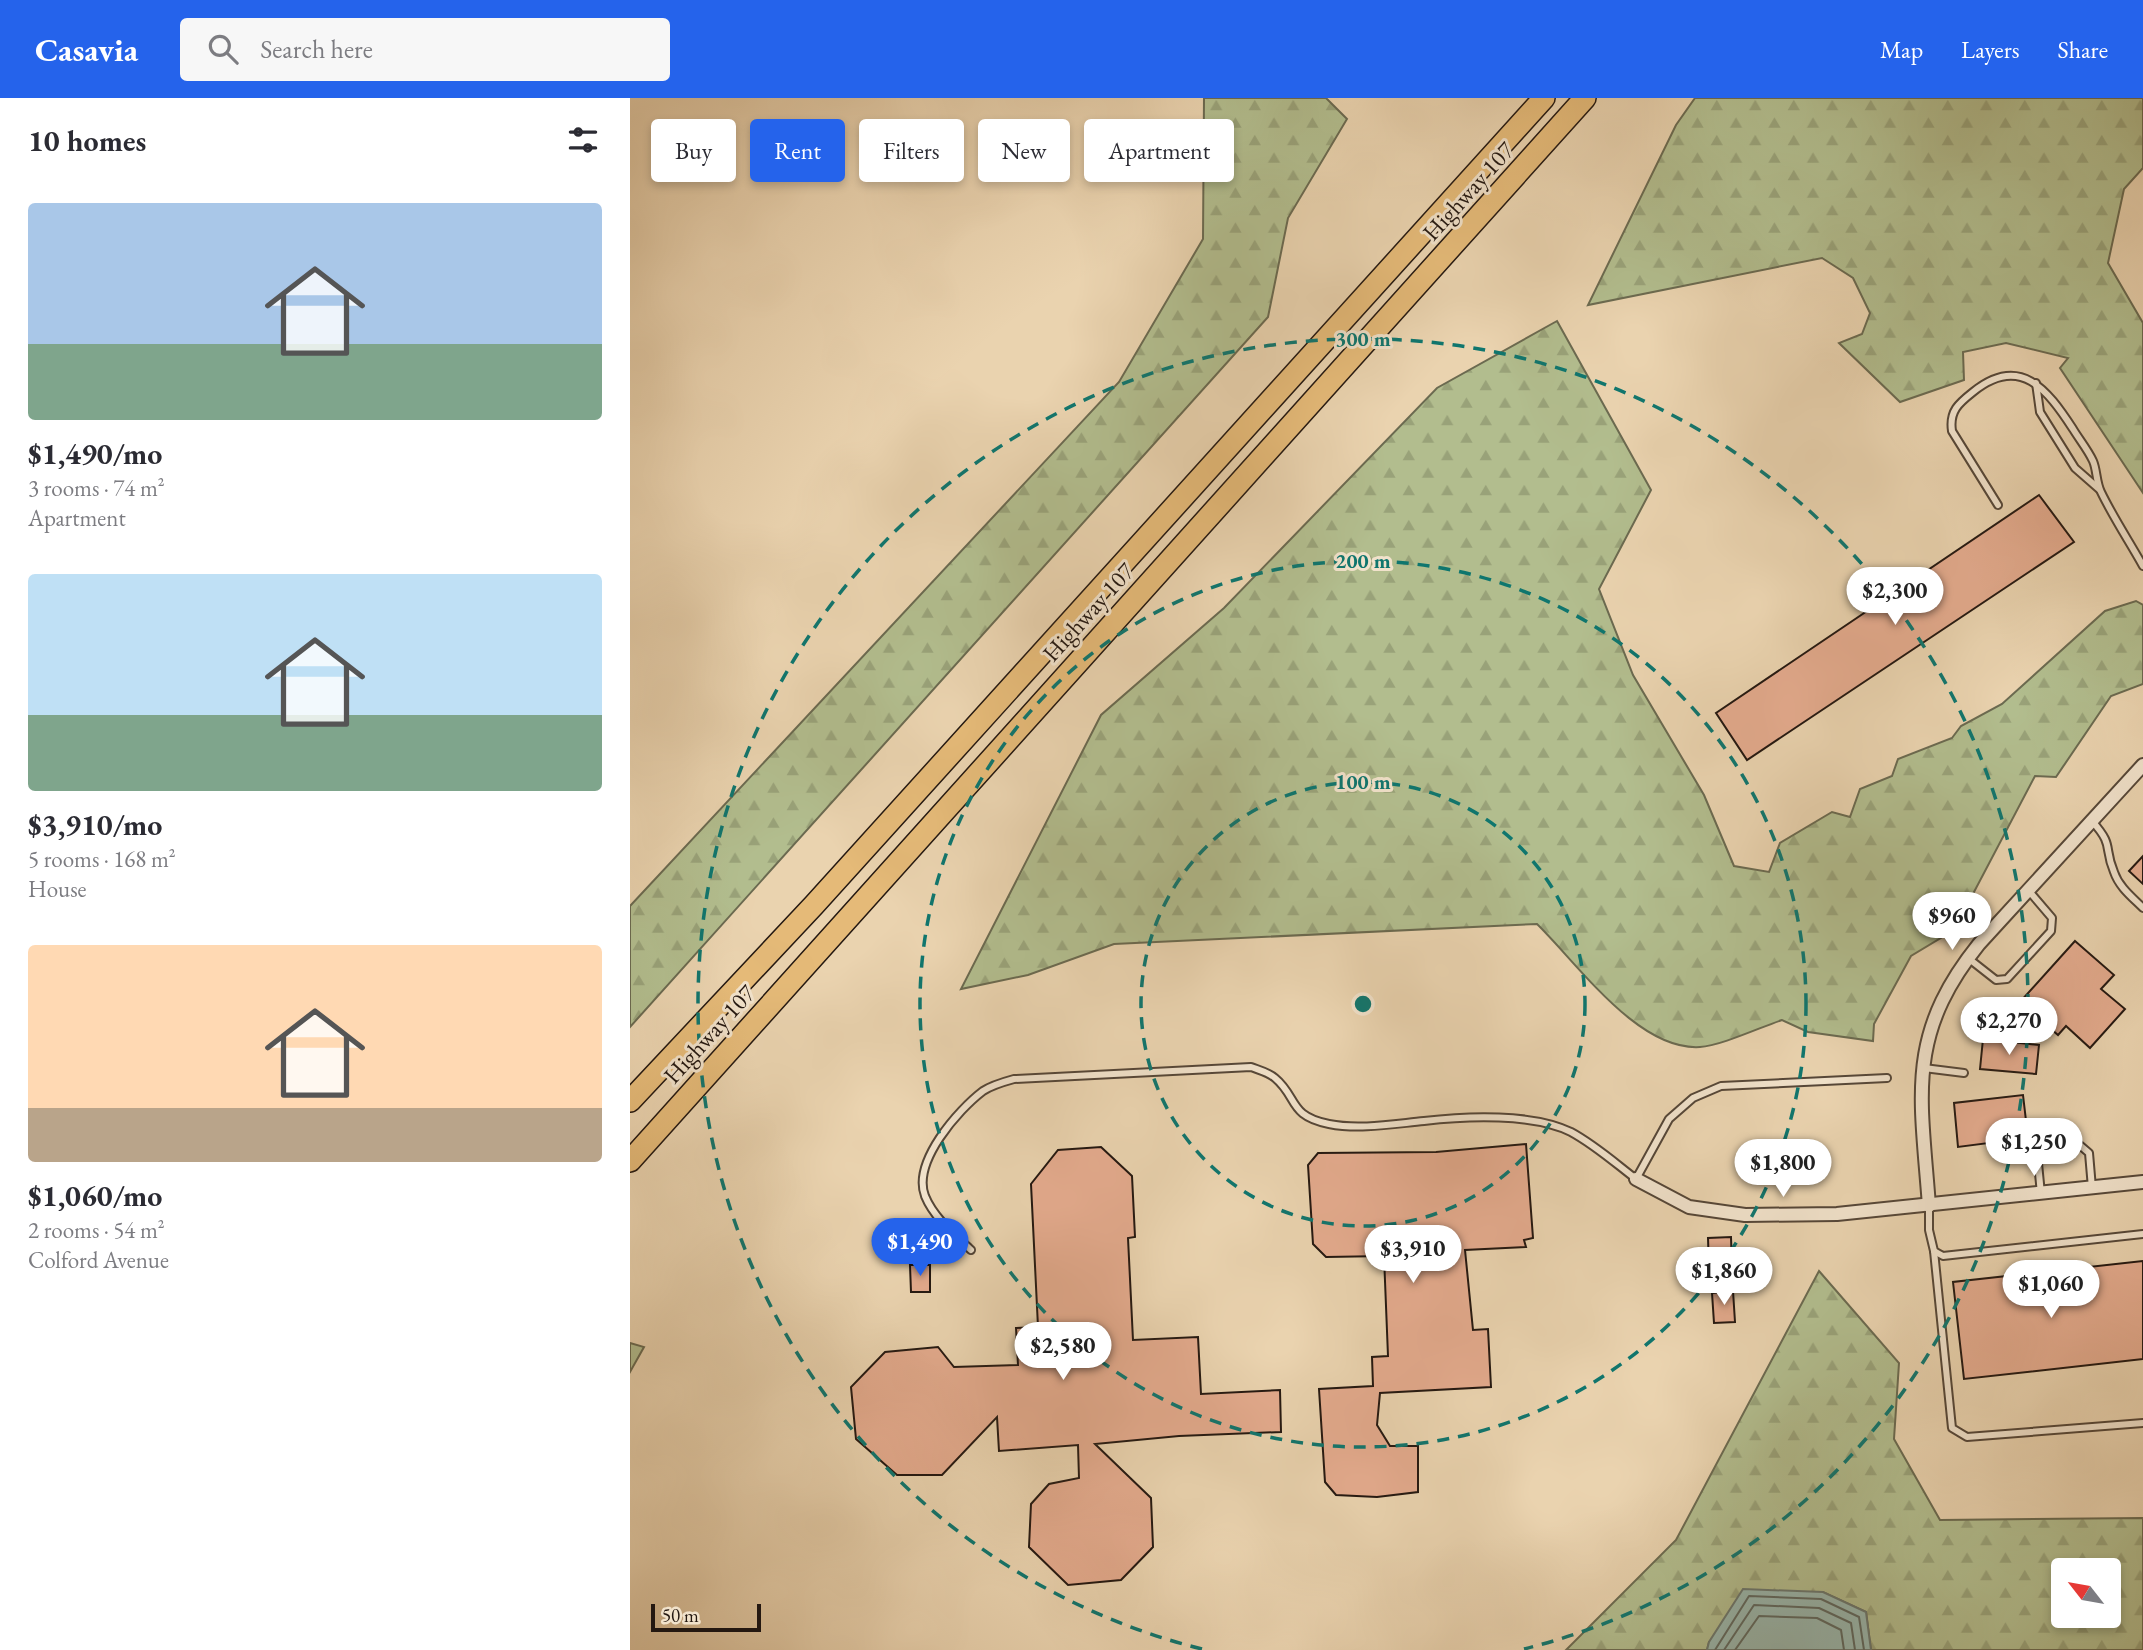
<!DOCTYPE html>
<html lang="en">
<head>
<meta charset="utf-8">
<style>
	body { margin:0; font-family:"EB Garamond",serif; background:#f7f7f7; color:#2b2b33; height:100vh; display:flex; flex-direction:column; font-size:26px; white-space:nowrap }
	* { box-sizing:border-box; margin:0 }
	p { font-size:23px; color:#7c7c81 }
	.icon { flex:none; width:38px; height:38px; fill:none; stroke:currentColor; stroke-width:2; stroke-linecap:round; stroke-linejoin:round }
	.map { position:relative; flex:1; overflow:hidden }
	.details { display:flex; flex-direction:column; background:#fff; width:630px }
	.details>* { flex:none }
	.hud { position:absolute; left:21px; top:21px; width:665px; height:63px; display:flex; gap:14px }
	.needle { width:46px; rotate:301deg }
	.fabs { position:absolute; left:1421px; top:1460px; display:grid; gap:14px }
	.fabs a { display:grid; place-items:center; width:70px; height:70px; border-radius:7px; background:#fff; box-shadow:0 4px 10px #0003; font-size:35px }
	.scale { position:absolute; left:21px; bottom:18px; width:110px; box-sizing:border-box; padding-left:7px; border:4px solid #241811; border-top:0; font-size:19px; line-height:24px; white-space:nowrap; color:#241811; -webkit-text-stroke:5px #f1e2cb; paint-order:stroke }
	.price { position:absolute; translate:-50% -60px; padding:0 16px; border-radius:24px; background:#fff; color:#222; font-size:23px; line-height:46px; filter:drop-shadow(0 2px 4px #0008) }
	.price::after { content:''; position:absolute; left:50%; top:42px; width:21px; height:16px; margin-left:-10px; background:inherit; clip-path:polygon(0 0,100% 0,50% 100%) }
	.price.on { background:#2563eb; color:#fff }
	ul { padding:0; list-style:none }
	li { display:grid; align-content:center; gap:14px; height:371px; padding:0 28px }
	li span { display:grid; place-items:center; height:217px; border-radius:7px; color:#555 }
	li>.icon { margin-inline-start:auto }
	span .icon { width:126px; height:126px; fill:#fffc; stroke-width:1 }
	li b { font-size:30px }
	h2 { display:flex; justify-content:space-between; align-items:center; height:84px; padding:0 28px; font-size:30px }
	.chip { padding:0 24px; border-radius:7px; background:#fff; box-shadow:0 4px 10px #0003; font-size:24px; line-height:63px }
	.chip.on { background:#2563eb; color:#fff }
	header { display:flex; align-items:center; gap:42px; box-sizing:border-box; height:98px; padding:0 35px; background:#2563eb; color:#fff }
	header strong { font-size:33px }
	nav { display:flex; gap:38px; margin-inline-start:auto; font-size:24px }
	.search { width:490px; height:63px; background:#f7f7f7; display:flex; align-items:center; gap:18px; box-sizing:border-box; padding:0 24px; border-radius:7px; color:#7c7c81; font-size:26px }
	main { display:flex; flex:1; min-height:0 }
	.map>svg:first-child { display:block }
	.forest { fill:url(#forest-firs); stroke:#6b6a50; stroke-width:2; fill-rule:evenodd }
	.water { fill:#98b7ae; stroke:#6a776f; stroke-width:2 }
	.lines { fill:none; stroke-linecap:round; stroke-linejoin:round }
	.shore { stroke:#5e6860; stroke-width:2 }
	.building { fill:#e4ab8e; stroke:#241811; stroke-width:2 }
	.service-casing { stroke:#564738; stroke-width:10 }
	.minor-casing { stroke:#564738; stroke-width:16 }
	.motorway-casing { stroke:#241811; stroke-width:24 }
	.service { stroke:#f1e2cb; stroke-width:6 }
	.minor { stroke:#f1e2cb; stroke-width:12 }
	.motorway { stroke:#e5ba78; stroke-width:21 }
	.ring { fill:none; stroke:#0f766e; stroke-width:3.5; stroke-dasharray:12 9 }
	.labels { text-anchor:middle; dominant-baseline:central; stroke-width:6; stroke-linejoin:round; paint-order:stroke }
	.street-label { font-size:24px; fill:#241811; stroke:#f1e2cb }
	.centre { fill:#0f766e; stroke:#f1e2cb; stroke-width:3.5 }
	.ring-label { font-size:21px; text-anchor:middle; font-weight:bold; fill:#0f766e; stroke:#f1e2cb; stroke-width:6; stroke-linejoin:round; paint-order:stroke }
</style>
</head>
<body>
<header>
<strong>Casavia</strong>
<div class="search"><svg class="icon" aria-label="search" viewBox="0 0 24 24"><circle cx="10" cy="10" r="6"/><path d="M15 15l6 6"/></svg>Search here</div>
<nav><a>Map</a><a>Layers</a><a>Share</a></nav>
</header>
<main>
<section class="details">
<h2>10 homes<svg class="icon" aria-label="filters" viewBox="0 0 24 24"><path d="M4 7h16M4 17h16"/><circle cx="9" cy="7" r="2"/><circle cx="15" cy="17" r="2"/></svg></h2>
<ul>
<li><span style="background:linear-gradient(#a9c7e8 65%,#7fa58c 0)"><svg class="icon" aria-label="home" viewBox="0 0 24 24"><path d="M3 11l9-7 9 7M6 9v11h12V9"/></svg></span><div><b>$1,490/mo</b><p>3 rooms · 74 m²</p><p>Apartment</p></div></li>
<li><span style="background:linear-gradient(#bfe0f5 65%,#7fa58c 0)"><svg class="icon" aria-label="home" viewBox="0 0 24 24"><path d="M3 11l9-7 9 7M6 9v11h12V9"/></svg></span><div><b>$3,910/mo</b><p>5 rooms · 168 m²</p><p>House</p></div></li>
<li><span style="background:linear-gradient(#ffd9b3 75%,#b9a48a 0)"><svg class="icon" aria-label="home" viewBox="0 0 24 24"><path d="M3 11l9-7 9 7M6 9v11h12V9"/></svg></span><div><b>$1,060/mo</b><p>2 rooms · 54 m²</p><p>Colford Avenue</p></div></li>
</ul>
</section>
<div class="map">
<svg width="1513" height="1552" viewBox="0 0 1513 1552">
	<defs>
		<pattern id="forest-firs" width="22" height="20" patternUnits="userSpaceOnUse" patternTransform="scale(1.75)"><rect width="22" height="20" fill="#b2bd8e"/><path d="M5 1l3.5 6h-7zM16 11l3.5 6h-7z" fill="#99a279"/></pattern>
	</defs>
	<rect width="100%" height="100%" fill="#ead3af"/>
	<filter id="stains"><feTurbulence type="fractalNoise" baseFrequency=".00286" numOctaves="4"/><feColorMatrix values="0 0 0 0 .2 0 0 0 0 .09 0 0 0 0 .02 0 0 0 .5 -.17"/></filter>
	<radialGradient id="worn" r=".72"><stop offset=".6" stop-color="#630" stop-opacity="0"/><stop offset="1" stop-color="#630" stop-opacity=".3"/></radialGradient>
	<g class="forest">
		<polygon points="574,0 696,0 717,21 658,120 638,219 0,929 0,808 489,284 573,141"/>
		<polygon points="1065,0 1513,0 1513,70 1494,91 1478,165 1513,225 1513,395 1430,270 1438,260 1376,245 1333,254 1334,282 1270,304 1209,245 1232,236 1240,215 1223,180 1192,160 958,207 1046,27"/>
		<path d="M927,223L1021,392L969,491L1003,577L1074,697L1104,768L1139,774L1150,745L1202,714L1220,719L1230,691L1262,678L1268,661L1322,640L1331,628L1372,606L1475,513L1506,503L1513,507V586L1481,598L1426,679L1405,678L1324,832L1281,858L1244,926L1243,943L1178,934L1152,922C1131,929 1090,948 1070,949C1008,953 948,866 907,826L484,846L398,877L331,891L471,617L594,510L807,290Z"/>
		<path d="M1189,1173L1269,1265L1264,1341L1310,1422L1513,1420V1552H1241L1236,1514L1193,1494L1079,1544L1077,1552H936L1046,1442ZM1433,1472H1479V1517H1433Z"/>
		<polygon points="0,1245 14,1249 0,1274"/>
	</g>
	<polygon class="water" points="1113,1491 1193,1494 1236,1514 1241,1552 1077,1552 1079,1544"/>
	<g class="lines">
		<g class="shore">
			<polyline points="1085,1552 1119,1498 1191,1501 1229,1519 1234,1552"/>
			<polyline points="1094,1552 1124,1507 1189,1510 1221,1525 1225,1552"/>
			<polyline points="1105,1552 1129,1518 1187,1520 1211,1532 1214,1552"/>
		</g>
	</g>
	<g class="building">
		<polygon points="1409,397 1444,444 1117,662 1086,615"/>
		<polygon points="1513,758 1513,786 1499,773"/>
		<polygon points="1445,843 1484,877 1471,891 1495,911 1460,950 1436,928 1428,937 1390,904"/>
		<polygon points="1353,941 1409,947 1406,976 1350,971"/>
		<polygon points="1393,997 1398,1040 1328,1049 1324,1005"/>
		<polygon points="896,1046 903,1140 894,1142 896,1149 835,1152 843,1232 858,1231 861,1289 750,1295 747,1327 760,1348 788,1348 788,1394 747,1399 706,1397 695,1384 689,1291 743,1288 742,1259 758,1258 754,1158 696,1159 683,1146 678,1067 688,1055 806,1054"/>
		<polygon points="471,1049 502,1078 505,1139 498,1140 503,1242 568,1239 571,1296 650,1292 651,1334 549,1338 465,1346 521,1400 523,1449 491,1482 438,1487 399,1449 401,1406 419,1386 449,1380 448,1347 369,1353 367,1319 312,1377 267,1377 226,1341 221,1289 255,1254 308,1249 324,1269 388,1267 386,1230 408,1229 401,1086 428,1052"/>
		<polygon points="1101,1139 1102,1171 1079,1172 1078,1140"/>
		<polygon points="1513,1163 1513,1261 1334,1281 1323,1184"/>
		<polygon points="280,1167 300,1167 300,1194 281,1194"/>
		<polygon points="1103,1193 1105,1224 1084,1225 1082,1195"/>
	</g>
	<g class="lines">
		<g class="service-casing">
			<g id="service">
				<polyline points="1406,285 1410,314 1445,370 1469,391"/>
				<path d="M1368,407L1322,333C1319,313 1329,305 1343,294C1390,256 1417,291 1443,331C1449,341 1458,352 1463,363C1467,372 1466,384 1471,394C1483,419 1499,443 1513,468"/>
				<path d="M1462,723C1485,749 1473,748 1484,774C1489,789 1502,799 1513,810"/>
				<polyline points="1338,860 1366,882 1377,881 1421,833 1422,820 1399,793"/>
				<polyline points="1294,970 1334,975"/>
				<polyline points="1411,1096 1407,1055 1417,1045 1445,1043 1459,1055 1462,1090"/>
				<polyline points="1299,1108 1299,1132 1304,1153 1313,1158 1513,1136"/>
				<path d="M341,1152C324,1136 304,1120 295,1098C282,1064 328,1012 353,993C362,987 373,984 384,981L621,969C629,972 638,974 645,980C668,999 658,1018 699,1026C729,1032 763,1026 794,1023C836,1018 903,1015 941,1034C965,1047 985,1065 1006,1081L1039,1021L1063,1000L1091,988L1257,980"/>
				<polyline points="1304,1153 1322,1330 1337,1339 1513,1325"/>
			</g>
		</g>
		<g class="minor-casing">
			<g id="minor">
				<polyline points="1006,1081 1059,1109 1115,1117 1207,1116 1513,1084"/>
				<path d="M1299,1108C1291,998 1275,938 1349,846L1513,667"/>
			</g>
		</g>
		<g class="motorway-casing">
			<g id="motorway">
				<polyline points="0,1003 184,807 914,0"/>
				<polyline points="0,1063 955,0"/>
			</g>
		</g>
		<use href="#service" class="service"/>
		<use href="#minor" class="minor"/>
		<use href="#motorway" class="motorway"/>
	</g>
	<g class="ring">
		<circle cx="733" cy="906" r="222"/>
		<circle cx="733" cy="906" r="443"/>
		<path d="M572 1551A665 665 0 1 1 894 1551"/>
	</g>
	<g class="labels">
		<g class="street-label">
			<text transform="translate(838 93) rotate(-48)">Highway 107</text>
			<text transform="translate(458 514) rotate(-48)">Highway 107</text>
			<text transform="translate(79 936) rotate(-48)">Highway 107</text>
		</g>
	</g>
	<circle cx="733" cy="906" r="10" class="centre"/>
	<g class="ring-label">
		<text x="733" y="248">300 m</text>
		<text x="733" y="470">200 m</text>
		<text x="733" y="691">100 m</text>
	</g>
	<rect width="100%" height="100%" filter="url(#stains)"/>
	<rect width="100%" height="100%" fill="url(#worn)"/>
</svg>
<div class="fabs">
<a><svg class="needle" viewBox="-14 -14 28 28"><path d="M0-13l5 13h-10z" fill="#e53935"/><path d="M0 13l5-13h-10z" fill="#7c7c81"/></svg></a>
</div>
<div class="scale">50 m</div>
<b class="price" style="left:1265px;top:529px">$2,300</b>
<b class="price" style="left:1322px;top:854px">$960</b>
<b class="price" style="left:1379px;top:959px">$2,270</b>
<b class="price" style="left:1404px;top:1080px">$1,250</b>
<b class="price" style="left:1153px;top:1101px">$1,800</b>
<b class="price on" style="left:290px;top:1180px">$1,490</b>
<b class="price" style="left:783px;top:1187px">$3,910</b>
<b class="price" style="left:1094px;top:1209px">$1,860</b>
<b class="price" style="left:1421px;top:1222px">$1,060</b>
<b class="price" style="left:433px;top:1284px">$2,580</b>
<div class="hud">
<a class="chip">Buy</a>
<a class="chip on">Rent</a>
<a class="chip">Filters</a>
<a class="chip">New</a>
<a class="chip">Apartment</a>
</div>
</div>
</main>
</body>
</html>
